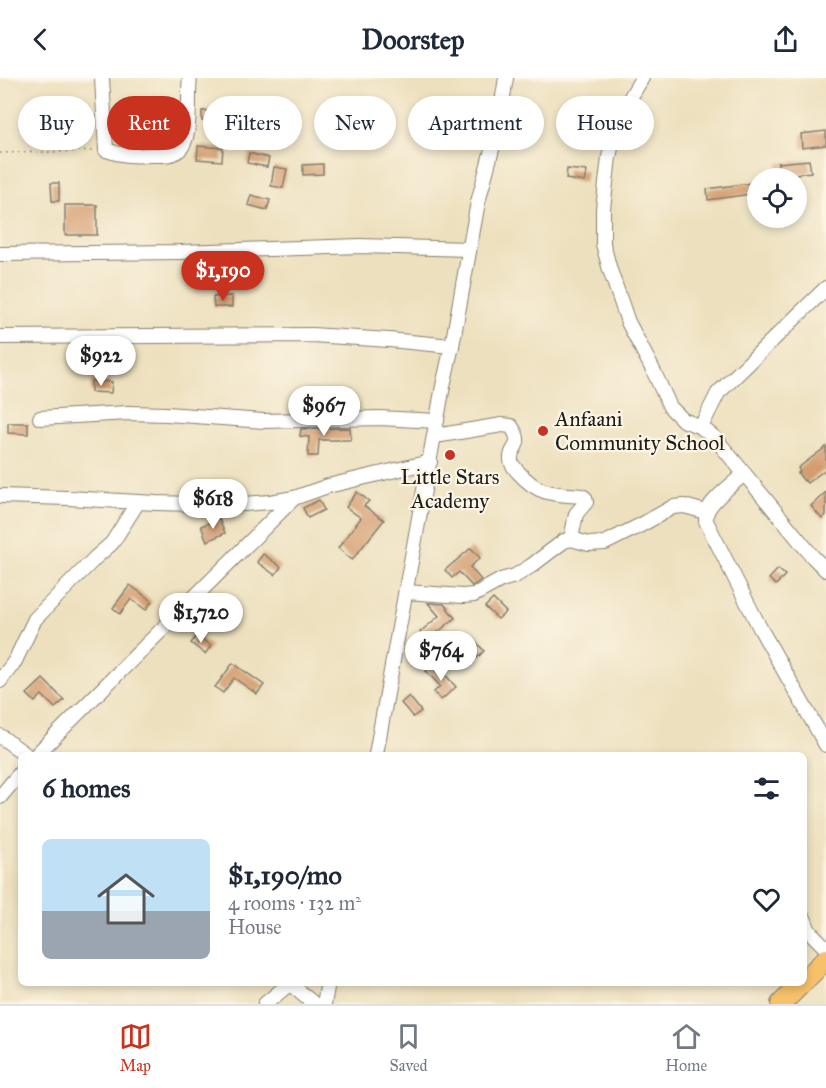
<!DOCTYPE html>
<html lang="en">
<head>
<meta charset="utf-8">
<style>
	body { margin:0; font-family:"IM FELL Great Primer",serif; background:#f6f6f7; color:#1f2937; height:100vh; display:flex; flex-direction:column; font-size:22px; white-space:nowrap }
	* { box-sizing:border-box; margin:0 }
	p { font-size:20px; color:#747a83 }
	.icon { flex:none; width:33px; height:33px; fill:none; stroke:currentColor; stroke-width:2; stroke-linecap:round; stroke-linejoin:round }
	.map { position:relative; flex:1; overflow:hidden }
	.sheet { position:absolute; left:18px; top:674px; width:789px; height:234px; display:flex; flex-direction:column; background:#fff; border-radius:9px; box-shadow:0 3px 9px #0003 }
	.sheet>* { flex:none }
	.guide { position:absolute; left:18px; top:18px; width:790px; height:54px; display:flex; gap:12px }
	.fabs { position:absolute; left:747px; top:90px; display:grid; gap:12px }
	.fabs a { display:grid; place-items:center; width:60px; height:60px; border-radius:50%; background:#fff; box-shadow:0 3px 9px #0003; font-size:30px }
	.price { position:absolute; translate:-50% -51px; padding:0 14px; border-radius:21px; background:#fff; color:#222; font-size:20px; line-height:39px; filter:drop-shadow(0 2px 3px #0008) }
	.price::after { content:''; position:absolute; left:50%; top:36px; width:18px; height:14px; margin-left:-9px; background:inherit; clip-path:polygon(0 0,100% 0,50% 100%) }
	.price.selected { background:#c8321e; color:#fff }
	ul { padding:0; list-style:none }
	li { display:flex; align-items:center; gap:18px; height:150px; padding:0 24px }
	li+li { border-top:2px solid #e0e1e3 }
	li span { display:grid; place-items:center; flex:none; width:168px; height:120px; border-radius:9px; color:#555 }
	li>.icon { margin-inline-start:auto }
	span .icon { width:72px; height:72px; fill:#fffc; stroke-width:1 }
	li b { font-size:26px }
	h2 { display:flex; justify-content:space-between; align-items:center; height:72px; padding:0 24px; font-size:26px }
	.pill { padding:0 21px; border-radius:27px; background:#fff; box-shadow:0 3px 9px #0003; font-size:21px; line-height:54px }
	.pill.selected { background:#c8321e; color:#fff }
	header { display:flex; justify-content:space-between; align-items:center; height:78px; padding:0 24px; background:#fff; font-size:27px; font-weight:800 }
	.dock { display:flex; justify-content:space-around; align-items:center; height:84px; border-top:2px solid #e0e1e3; background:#fff; font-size:16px; color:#747a83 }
	.dock a { display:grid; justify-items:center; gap:3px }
	.dock .selected { color:#c8321e }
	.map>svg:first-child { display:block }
	.building { fill:#d49d6f }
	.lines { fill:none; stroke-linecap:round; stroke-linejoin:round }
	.minor-casing { stroke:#847e6d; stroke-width:16 }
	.highway-casing { stroke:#847e6d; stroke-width:22 }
	.path { stroke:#847e6d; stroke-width:1.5; stroke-dasharray:1.5 4.5; stroke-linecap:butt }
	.minor { stroke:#fff; stroke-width:14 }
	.highway { stroke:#f6c16b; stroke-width:20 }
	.poi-dot { fill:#c8321e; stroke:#fcf5e5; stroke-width:2 }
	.labels { text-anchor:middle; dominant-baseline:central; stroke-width:4.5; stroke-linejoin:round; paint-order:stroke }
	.poi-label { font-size:21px; fill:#1c1c1c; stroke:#fcf5e5; text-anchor:start }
</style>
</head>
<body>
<header><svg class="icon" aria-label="back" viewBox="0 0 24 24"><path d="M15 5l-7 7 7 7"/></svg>Doorstep<svg class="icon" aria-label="share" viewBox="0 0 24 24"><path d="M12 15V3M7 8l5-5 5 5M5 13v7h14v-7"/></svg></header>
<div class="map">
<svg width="826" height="926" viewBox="0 0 826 926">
	<rect width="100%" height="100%" fill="#fcf5e5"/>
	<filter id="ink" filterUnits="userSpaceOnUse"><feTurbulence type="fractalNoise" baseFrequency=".0167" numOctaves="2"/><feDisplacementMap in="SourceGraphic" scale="12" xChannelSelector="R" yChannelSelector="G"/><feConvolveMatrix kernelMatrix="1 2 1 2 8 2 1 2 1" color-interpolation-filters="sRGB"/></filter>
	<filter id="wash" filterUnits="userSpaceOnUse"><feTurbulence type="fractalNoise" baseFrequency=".008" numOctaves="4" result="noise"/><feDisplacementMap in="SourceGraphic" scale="24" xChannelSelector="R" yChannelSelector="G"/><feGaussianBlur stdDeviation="1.35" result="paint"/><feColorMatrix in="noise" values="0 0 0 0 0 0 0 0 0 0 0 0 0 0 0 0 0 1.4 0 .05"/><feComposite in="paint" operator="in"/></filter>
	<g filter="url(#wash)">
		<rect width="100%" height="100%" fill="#ede0be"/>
		<g id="blocks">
			<g class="building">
				<polygon points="250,31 250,42 228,43 228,46 216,46 216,43 202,43 202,33"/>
				<polygon points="826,53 826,67 802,70 801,56"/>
				<polygon points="198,68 223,70 222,83 197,81"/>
				<polygon points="249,75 269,80 267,89 247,85"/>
				<polygon points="809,82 811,94 779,98 778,85"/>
				<polygon points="323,86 323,96 303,97 303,87"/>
				<polygon points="274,89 287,91 283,110 271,108"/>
				<polygon points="567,91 587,93 585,104 566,101"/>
				<polygon points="758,104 758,115 708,122 707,111"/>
				<polygon points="51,105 59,105 59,123 52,123"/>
				<polygon points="251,117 270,122 267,132 248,127"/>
				<rect x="65" y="127" width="32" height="30"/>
				<polygon points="232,218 232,229 214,229 213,219"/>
				<polygon points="91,303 112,304 111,315 91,314"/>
				<polygon points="8,345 28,345 28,356 8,355"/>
				<polygon points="350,350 351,362 319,362 318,378 308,378 309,359 300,358 301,351"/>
				<polygon points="826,369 826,391 807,405 805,402 804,403 798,395 800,394 798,390"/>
				<polygon points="357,414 369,423 364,428 384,442 352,482 338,470 361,440 346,429"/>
				<polygon points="826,414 826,437 822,441 811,428"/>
				<polygon points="319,422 324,432 308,440 303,430"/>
				<polygon points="219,441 225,455 207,463 201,448"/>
				<polygon points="471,470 480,480 470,489 481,502 472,508 459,494 452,500 445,492"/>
				<polygon points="263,476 281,489 275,497 257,484"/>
				<polygon points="778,491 785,497 776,507 769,501"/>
				<polygon points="130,507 152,523 146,532 131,521 120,536 113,530"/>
				<polygon points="493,521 506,534 498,541 485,529"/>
				<polygon points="428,525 444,526 455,540 427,563 420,554 439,538"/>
				<polygon points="197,557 211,568 205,576 191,565"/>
				<polygon points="472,559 484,573 477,580 464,566"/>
				<polygon points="233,585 264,607 257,616 234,600 223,615 215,609"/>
				<polygon points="435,585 456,609 441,622 434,614 440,608 426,593"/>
				<polygon points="43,601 64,622 55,630 42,617 35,624 27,616"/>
				<polygon points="409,618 421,633 413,639 401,625"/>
			</g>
		</g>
	</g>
	<g filter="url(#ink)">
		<use href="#blocks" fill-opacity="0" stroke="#847e6d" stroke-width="1.5"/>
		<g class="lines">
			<g class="minor-casing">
				<g id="minor">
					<path d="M102,0L106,72C122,78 134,78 152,77C161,77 171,78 179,72C193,61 187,18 190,0"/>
					<polyline points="642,0 632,17 616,48 609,79 603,131 603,166 610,192 628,244 653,292 670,329 683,342 701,349"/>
					<polyline points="0,176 180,174 360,168 469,171"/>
					<polyline points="826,210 718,315 701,349 715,360 813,479 826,492"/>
					<polyline points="0,259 312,257 389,262 452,268"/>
					<polyline points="40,340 128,335 167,336 264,343 379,340 437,343"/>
					<path d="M435,358L502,347L511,348C526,369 509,368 511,382C511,387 516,391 518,394C539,417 552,416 582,418L585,420L586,424L576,436L571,461"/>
					<path d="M744,396C734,405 711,422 707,434C706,435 706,442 706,443L760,550L826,667"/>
					<polyline points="0,418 68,420 156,425 231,427 270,424 294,420 328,408 430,384"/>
					<polyline points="406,514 463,518 474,517 501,502 515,498 531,488 564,463 571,461 589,466 605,465 641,447 673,429 684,428 706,434"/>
					<polyline points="0,603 15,583 35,541 95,480 112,465 138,424"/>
					<polyline points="0,658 25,676"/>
					<polyline points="37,676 294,420"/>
					<polyline points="376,676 443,308 452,268 478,124 498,49 506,0"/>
					<polyline points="0,719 21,694"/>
					<polyline points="804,840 809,853 826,870"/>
					<polyline points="288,904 314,926"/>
					<polyline points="265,926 289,906"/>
					<polyline points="324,926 328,904"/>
				</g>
			</g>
			<g class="highway-casing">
				<g id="highway">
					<polyline points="804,903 826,881"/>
					<polyline points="781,926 803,904"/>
				</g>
			</g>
			<polyline class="path" points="0,75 95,73"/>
			<use href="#minor" class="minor"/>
			<use href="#highway" class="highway"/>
		</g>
	</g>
	<g class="poi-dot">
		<circle cx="543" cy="353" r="6"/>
		<circle cx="450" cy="377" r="6"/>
	</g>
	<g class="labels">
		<g class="poi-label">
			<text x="555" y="341">Anfaani<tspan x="555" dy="24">Community School</tspan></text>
			<text x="450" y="399" text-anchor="middle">Little Stars<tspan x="450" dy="24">Academy</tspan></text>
		</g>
	</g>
</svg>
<div class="fabs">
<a><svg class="icon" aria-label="locate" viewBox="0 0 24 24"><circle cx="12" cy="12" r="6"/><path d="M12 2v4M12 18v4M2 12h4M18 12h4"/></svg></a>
</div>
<b class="price selected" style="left:223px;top:224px">$1,190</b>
<b class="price" style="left:101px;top:309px">$922</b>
<b class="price" style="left:324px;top:359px">$967</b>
<b class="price" style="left:213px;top:452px">$618</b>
<b class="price" style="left:201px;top:566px">$1,720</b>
<b class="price" style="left:441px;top:604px">$764</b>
<div class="guide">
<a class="pill">Buy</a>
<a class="pill selected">Rent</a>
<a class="pill">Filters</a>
<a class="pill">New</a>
<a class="pill">Apartment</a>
<a class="pill">House</a>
</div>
<section class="sheet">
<h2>6 homes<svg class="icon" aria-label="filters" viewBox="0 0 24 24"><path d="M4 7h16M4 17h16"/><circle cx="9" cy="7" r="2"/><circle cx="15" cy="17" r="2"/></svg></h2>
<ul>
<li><span style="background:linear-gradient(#bfe0f5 60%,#9aa5b1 0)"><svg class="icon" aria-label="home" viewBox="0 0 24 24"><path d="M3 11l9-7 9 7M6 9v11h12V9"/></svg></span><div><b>$1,190/mo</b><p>4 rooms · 132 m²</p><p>House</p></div><svg class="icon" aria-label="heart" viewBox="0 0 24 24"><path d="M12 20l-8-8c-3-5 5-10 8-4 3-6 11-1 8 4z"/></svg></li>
</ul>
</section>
</div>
<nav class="dock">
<a class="selected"><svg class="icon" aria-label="map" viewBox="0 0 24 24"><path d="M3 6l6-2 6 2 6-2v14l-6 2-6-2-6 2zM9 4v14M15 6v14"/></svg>Map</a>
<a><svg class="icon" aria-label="saved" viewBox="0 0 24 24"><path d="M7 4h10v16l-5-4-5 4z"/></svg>Saved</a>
<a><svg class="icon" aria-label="home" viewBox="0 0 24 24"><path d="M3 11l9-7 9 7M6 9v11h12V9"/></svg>Home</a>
</nav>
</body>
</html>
